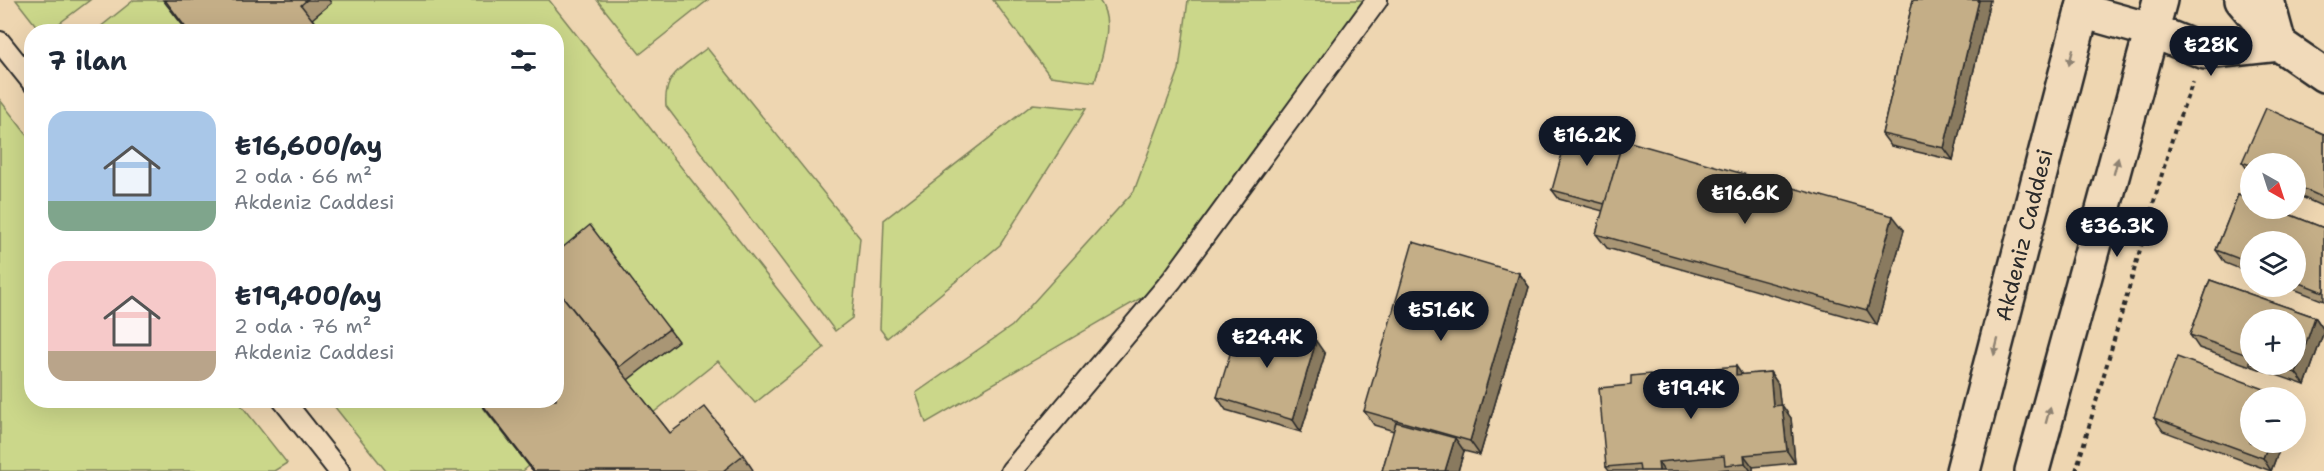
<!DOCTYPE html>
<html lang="tr">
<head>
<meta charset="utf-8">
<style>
	body { margin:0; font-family:"Shantell Sans",sans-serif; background:#f2f2f3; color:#1f2937; height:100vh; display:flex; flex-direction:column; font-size:22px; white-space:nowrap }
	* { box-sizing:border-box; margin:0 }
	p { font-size:20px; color:#747a83 }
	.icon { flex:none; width:33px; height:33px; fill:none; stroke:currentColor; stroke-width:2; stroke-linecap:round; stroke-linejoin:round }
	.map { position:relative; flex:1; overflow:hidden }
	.side { position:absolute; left:24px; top:24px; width:540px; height:384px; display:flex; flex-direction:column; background:#fff; border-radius:24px; box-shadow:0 6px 24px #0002 }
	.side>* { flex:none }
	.needle { width:39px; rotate:141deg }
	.tools { position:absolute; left:2240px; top:153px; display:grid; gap:12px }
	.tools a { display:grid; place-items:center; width:66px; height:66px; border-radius:50%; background:#fff; box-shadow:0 6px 24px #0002; font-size:30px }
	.price { position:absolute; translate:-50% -51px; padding:0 14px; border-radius:21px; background:#111827; color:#fff; font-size:20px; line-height:39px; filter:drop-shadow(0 2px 3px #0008) }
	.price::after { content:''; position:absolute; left:50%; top:36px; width:18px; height:14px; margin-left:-9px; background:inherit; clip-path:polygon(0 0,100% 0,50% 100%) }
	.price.active { background:#222; color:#fff }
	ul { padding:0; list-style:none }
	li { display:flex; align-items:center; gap:18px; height:150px; padding:0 24px }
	li span { display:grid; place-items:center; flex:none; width:168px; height:120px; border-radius:18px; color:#555 }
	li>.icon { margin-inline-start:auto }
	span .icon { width:72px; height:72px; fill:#fffc; stroke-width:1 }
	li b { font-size:26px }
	h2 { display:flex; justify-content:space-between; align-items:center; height:72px; padding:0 24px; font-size:26px }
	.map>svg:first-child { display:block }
	.green { fill:#cbd78a; stroke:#7b815a; stroke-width:1.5 }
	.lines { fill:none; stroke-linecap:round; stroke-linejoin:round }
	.service-casing { stroke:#2b2b2b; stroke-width:24 }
	.minor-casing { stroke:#2b2b2b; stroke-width:38 }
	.tertiary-casing { stroke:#2b2b2b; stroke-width:38 }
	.secondary-casing { stroke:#2b2b2b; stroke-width:38 }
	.path { stroke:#2b2b2b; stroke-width:4; stroke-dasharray:4.5 4.5; stroke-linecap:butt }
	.service { stroke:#f1daba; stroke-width:20 }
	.minor { stroke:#f1daba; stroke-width:33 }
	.tertiary { stroke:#f1daba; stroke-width:33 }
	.secondary { stroke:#f1daba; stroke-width:33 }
	.wall { fill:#a99674; stroke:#2b2b2b; stroke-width:1.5; fill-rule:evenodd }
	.shaded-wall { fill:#897a5e; stroke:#2b2b2b; stroke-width:1.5 }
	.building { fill:#c4ae87; stroke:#2b2b2b; stroke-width:1.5 }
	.oneway { fill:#8e8272 }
	.labels { text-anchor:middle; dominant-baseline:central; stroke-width:4.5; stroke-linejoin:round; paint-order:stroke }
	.street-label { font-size:22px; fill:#2b2b2b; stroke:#f1daba }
</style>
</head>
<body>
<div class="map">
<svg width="2324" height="471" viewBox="0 0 2324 471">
	<rect width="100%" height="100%" fill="#eed6b1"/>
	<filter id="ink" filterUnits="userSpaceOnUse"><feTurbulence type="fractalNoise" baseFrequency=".0167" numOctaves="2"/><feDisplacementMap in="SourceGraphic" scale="12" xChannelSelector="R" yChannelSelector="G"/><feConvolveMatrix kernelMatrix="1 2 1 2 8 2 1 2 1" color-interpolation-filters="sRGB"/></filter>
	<g filter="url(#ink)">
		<g class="green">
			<polygon points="16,0 90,0 49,31 41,32"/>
			<polygon points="134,0 164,0 188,32 94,32"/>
			<polygon points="329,0 549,0 824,348 755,403 718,361 653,413 557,290 556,32 321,32 312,19 331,3"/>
			<polygon points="597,0 708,0 640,54"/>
			<path d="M993,0H1099C1116,23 1101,57 1095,82L1050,76Z"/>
			<polygon points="1188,0 1377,0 1172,280 926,423 916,393 1012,326 1134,191 1179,70"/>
			<path d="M707,48L860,238L852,318L835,331L666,106C663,74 684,66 707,48Z"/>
			<polygon points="0,100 31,140 32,400 238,401 287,463 274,471 0,471"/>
			<polygon points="1033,104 1086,109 1000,245 887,338 880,329 884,220"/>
			<polygon points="330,401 478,401 529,466 523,471 386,471"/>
		</g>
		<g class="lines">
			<g class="service-casing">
				<g id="service">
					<polyline points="0,42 32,82"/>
					<polyline points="283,400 339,471"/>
					<polyline points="1011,471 1172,280 1377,0"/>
				</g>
			</g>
			<g class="minor-casing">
				<polyline id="minor" points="2267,0 2279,44"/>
			</g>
			<g class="tertiary-casing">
				<g id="tertiary">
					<polyline points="2242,0 2279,44 2324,75"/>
					<polyline points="2153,31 2205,52 2279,44"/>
				</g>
			</g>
			<g class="secondary-casing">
				<g id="secondary">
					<polyline points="2082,11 2153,31"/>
					<polyline points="1963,471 2085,0"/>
					<polyline points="2032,471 2160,0"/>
				</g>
			</g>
			<polyline class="path" points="2076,471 2175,129 2193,82"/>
			<use href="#service" class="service"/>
			<use href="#minor" class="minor"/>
			<use href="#tertiary" class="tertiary"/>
			<use href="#secondary" class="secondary"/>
		</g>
		<g class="wall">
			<polygon points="163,0 329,0 331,3 312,19 322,32 188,32"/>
			<polygon points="1913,0 1990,0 1953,160 1891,146 1882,134"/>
			<polygon points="2324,134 2324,207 2295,194 2295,164 2250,164 2250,173 2242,162"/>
			<polygon points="1552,190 1904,230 1877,325 1607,248 1596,234 1603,211 1559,199"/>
			<polygon points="2238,195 2250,200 2250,208 2273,208 2324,228 2324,301 2286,286 2295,286 2295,242 2250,242 2250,273 2225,263 2216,250"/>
			<polygon points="1519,273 1529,287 1480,455 1464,451 1458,471 1382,471 1394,431 1374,425 1364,411"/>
			<path d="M2210,280L2315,317L2324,330V331L2305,385L2199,348L2190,335ZM2250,320H2295V364H2250Z"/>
			<polygon points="669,329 678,341 628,380 670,433 743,455 753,470 752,471 533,471 478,400 556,400"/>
			<polygon points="1325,354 1301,432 1226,410 1217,397"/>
			<polygon points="1770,372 1778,384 1780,405 1791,418 1795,463 1753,467 1753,471 1730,471 1728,469 1708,471 1609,471 1606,467 1631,385"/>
			<polygon points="2154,418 2282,442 2271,471 2163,431"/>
		</g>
		<g class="shaded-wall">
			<polygon points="1979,0 1990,0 1953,160 1944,148"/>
			<polygon points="1893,216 1904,230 1877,325 1867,310"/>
			<polygon points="1519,273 1529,287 1480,455 1470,441"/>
			<polygon points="2315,317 2324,330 2324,331 2305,385 2296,373"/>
			<polygon points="1316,341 1325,354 1301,432 1293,420"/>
			<polygon points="1736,366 1745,379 1736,375"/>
			<polygon points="1770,372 1778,384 1782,418 1773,406"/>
			<polygon points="1650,374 1659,387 1651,383"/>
			<polygon points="1782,405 1791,418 1795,463 1787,451"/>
			<polygon points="1455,438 1464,451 1458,471 1445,471"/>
			<polygon points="2269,442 2282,442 2271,471 2263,458"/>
			<polygon points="1744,455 1753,467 1753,471 1751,471 1745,463"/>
			<polygon points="1658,462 1664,471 1659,471"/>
		</g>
		<g class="building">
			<polygon points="165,0 307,0 301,5 322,32 189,32"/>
			<polygon points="1913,0 1979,0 1944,148 1882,134"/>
			<polygon points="2266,108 2324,134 2324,198 2295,185 2295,164 2250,164 2250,165 2242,162"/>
			<polygon points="1569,129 1622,144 1605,204 1552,190"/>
			<polygon points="1623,140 1893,216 1867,310 1596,234"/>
			<polygon points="2238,195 2250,200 2250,208 2273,208 2324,228 2324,290 2323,292 2295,281 2295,242 2250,242 2250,263 2216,250"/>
			<polygon points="590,225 669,329 619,367 556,288 556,253"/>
			<polygon points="1413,242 1519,273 1470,441 1364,411"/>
			<polygon points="2210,280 2315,317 2296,373 2273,364 2295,364 2295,320 2250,320 2250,356 2190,335"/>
			<polygon points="556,288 670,433 705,407 743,455 723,471 534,471 479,400 556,400"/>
			<polygon points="1241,318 1316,341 1293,420 1217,397"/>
			<polygon points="2177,357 2286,397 2250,398 2250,442 2269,442 2263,458 2154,418"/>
			<polygon points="1736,366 1736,375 1770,372 1773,406 1782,405 1787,451 1744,455 1745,463 1725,465 1724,456 1658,462 1659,471 1640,471 1639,464 1606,467 1599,388 1631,385 1631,376 1650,374 1651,383 1717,377 1716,368"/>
			<polygon points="1396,422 1455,438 1445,471 1382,471"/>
		</g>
		<defs><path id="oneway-solid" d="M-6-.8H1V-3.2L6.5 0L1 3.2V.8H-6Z" transform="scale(1.5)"/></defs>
		<g class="oneway">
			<use href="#oneway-solid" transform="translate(2071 57) rotate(104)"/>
			<use href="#oneway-solid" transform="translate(2116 166) rotate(-75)"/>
			<use href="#oneway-solid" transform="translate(1996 347) rotate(104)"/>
			<use href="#oneway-solid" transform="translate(2048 415) rotate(-75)"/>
		</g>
	</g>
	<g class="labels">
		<g class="street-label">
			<text transform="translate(2024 235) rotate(-76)">Akdeniz Caddesi</text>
		</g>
	</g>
</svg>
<div class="tools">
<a><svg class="needle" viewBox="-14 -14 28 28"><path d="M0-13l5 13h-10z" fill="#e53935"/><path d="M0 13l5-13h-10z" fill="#747a83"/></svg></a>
<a><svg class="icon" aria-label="layers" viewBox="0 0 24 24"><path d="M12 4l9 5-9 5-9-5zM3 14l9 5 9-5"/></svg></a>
<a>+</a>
<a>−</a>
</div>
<b class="price" style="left:2211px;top:77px">₺28K</b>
<b class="price" style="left:1587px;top:167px">₺16.2K</b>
<b class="price active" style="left:1745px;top:225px">₺16.6K</b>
<b class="price" style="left:2117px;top:258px">₺36.3K</b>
<b class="price" style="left:1441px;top:342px">₺51.6K</b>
<b class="price" style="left:1267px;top:369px">₺24.4K</b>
<b class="price" style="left:1691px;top:420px">₺19.4K</b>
<section class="side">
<h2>7 ilan<svg class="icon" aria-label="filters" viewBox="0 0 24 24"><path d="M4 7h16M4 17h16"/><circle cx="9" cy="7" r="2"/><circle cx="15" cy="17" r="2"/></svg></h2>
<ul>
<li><span style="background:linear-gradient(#a9c7e8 75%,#7fa58c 0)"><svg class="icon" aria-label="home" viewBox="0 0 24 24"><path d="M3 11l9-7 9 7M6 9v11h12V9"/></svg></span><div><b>₺16,600/ay</b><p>2 oda · 66 m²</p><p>Akdeniz Caddesi</p></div></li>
<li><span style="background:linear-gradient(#f6c9c9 75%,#b9a48a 0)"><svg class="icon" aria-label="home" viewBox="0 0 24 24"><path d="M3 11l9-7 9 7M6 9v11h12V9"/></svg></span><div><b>₺19,400/ay</b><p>2 oda · 76 m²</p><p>Akdeniz Caddesi</p></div></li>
</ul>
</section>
</div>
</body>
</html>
